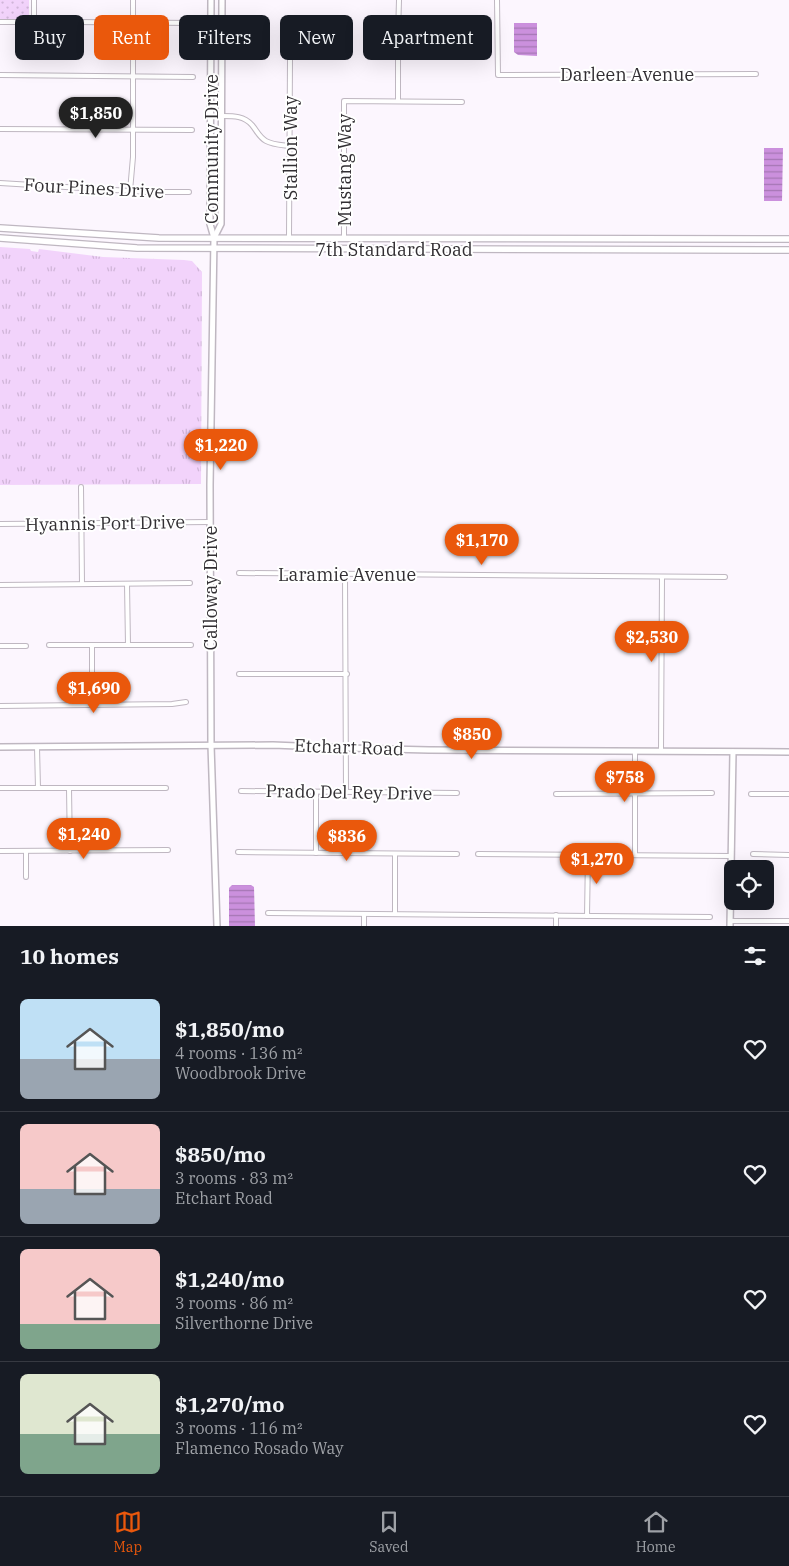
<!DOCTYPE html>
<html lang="en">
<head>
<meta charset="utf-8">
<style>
	body { margin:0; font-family:"IBM Plex Serif",serif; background:#242831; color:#f1f3f6; height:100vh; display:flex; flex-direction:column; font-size:19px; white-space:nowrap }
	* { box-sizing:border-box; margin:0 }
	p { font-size:16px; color:#9ea1a6 }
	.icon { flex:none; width:28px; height:28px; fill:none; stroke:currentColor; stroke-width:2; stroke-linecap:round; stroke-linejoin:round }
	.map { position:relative; height:926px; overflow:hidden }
	.drawer { display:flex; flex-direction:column; background:#171b24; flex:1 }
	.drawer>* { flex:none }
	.guide { position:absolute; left:15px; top:15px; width:500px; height:45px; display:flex; gap:10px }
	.buttons { position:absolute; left:724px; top:860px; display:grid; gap:10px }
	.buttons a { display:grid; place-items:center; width:50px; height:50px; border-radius:8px; background:#171b24; box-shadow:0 5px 20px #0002; font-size:25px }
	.price { position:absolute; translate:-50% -42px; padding:0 11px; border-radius:18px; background:#ea580c; color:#fff; font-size:16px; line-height:32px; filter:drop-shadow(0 1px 2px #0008) }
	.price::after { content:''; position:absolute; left:50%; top:30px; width:15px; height:11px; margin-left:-8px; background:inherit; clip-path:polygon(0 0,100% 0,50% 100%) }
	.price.current { background:#222; color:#fff }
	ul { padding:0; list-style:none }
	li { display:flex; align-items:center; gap:15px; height:125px; padding:0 20px }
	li+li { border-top:1px solid #363941 }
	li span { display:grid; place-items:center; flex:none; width:140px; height:100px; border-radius:8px; color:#555 }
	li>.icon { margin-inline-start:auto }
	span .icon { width:60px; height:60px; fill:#fffc; stroke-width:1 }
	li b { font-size:21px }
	h2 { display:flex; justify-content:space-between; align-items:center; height:60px; padding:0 20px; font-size:21px }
	.chip { padding:0 18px; border-radius:8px; background:#171b24; box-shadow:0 5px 20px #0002; font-size:18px; line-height:45px }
	.chip.current { background:#ea580c; color:#fff }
	.dock { display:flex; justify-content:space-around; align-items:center; height:70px; border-top:1px solid #363941; background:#171b24; font-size:14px; color:#9ea1a6 }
	.dock a { display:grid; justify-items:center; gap:2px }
	.dock .current { color:#ea580c }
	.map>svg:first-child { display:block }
	.grass { fill:url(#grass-tufts) }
	.park { fill:url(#park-dots) }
	.water { fill:url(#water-rules) }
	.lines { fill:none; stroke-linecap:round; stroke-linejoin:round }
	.street-casing { stroke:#bfb7c1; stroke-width:6 }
	.secondary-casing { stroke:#bfb7c1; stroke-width:8 }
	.primary-casing { stroke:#bfb7c1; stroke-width:8 }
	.street { stroke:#fff; stroke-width:4 }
	.secondary { stroke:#fff; stroke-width:5 }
	.primary { stroke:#fff; stroke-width:5.5 }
	.labels { text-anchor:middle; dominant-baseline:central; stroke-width:4; stroke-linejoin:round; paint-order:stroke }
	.street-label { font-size:18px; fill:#322f33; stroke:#fff }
</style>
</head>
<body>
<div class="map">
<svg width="789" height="926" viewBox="0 0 789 926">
	<defs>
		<pattern id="grass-tufts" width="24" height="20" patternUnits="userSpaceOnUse" patternTransform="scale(1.25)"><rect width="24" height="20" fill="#f2d3fb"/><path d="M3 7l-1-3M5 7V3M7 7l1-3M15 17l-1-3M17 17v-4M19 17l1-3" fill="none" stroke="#d0b5d8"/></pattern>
		<pattern id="park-dots" width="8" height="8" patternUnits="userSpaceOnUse" patternTransform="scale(1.25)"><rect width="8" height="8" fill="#f2d3fb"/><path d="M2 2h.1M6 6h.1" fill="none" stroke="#d0b5d8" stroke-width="1.8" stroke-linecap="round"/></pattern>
		<pattern id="water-rules" width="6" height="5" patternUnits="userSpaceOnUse" patternTransform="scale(1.25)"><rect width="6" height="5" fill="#cb90dd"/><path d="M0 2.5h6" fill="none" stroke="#a576b4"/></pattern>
	</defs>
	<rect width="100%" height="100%" fill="#fcf6fe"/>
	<polygon class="grass" points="0,247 30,249 31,251 38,252 39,249 103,257 184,260 192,261 202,272 201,484 0,485"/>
	<polygon class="park" points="0,0 29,0 29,15 24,19 0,20"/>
	<g class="water">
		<polygon points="514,23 537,23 537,56 518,55 514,52"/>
		<polygon points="764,148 783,148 782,201 764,201"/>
		<polygon points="232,885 251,885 254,887 255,926 229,926 229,888"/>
	</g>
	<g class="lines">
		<g class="street-casing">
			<g id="street">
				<polyline points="497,0 498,75 756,74"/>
				<polyline points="0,22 34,22 34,0"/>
				<polyline points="73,22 193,23"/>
				<polyline points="0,75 193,77"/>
				<polyline points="398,100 398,35 399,0"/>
				<path d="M223,116C234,116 244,116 252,125C257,131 259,137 266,141C273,145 282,145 290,146"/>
				<polyline points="0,129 192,130"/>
				<polyline points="0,183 147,192 189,192"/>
				<polyline points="130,191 133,157 133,0"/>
				<polyline points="289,238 290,58"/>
				<polyline points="344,239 344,101 462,102"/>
				<polyline points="81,487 82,584"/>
				<polyline points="0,524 210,522"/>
				<polyline points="239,573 725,577"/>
				<polyline points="345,574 346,792"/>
				<polyline points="127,584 128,645"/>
				<polyline points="0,585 190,583"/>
				<polyline points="49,645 191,645"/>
				<polyline points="92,645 92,705"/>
				<polyline points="0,646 26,646"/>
				<polyline points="239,674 347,674"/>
				<polyline points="0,706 172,704 186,702"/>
				<polyline points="37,747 38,788"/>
				<polyline points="661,750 662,577"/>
				<polyline points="635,751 635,855"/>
				<polyline points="0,788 166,788"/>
				<polyline points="69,789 70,851"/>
				<polyline points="241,791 457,793"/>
				<polyline points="556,794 712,793"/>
				<polyline points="751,794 789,794"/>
				<polyline points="0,851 168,850"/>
				<polyline points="238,852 457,854"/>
				<polyline points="316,853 316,792"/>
				<polyline points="478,854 731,856"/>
				<polyline points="753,854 789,855"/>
				<polyline points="26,877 26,851"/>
				<polyline points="268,913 710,917"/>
				<polyline points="395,914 395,854"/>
				<polyline points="587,916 588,855"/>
				<polyline points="730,921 789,921"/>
				<polyline points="364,926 364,914"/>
				<polyline points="556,926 556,915"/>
			</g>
		</g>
		<g class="secondary-casing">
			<g id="secondary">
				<polyline points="211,0 210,224 214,238 210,485 211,745 217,926"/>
				<polyline points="214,238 221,224 222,0"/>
				<polyline points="0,747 273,745 347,748 429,750 789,752"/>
				<polyline points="730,926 733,752"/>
			</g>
		</g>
		<g class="primary-casing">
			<g id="primary">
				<polyline points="0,228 159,238 789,239"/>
				<polyline points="0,238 137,248 789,250"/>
			</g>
		</g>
		<use href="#street" class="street"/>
		<use href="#secondary" class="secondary"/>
		<use href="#primary" class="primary"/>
	</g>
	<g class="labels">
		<g class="street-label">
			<text x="627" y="74">Darleen Avenue</text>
			<text transform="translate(290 148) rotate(-90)">Stallion Way</text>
			<text transform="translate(211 149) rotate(-90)">Community Drive</text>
			<text transform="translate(344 170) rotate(-90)">Mustang Way</text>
			<text transform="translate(94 188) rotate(3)">Four Pines Drive</text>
			<text x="394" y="249">7th Standard Road</text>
			<text transform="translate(105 523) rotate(-1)">Hyannis Port Drive</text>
			<text x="347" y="574">Laramie Avenue</text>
			<text transform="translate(210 588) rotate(-90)">Calloway Drive</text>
			<text transform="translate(349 747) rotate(2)">Etchart Road</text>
			<text transform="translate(349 792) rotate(1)">Prado Del Rey Drive</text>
		</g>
	</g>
</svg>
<div class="buttons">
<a><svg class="icon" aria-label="locate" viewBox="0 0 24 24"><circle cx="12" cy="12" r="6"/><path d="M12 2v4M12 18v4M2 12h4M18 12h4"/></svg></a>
</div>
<b class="price current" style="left:96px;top:139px">$1,850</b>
<b class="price" style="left:221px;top:471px">$1,220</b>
<b class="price" style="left:482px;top:566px">$1,170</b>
<b class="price" style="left:652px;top:663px">$2,530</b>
<b class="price" style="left:94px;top:714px">$1,690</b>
<b class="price" style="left:472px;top:760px">$850</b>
<b class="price" style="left:625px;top:803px">$758</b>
<b class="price" style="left:84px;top:860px">$1,240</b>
<b class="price" style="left:347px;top:862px">$836</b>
<b class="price" style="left:597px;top:885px">$1,270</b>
<div class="guide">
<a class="chip">Buy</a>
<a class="chip current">Rent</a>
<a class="chip">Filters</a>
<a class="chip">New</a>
<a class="chip">Apartment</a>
</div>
</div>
<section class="drawer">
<h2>10 homes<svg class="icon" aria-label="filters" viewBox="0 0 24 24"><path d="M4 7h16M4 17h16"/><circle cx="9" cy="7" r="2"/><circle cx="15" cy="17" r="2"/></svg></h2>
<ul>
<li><span style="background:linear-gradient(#bfe0f5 60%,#9aa5b1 0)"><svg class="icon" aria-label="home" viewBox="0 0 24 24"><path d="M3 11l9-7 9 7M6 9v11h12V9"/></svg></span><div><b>$1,850/mo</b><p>4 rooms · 136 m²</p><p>Woodbrook Drive</p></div><svg class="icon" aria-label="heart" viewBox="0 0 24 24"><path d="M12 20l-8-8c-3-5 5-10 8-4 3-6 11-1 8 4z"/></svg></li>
<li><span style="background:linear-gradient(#f6c9c9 65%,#9aa5b1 0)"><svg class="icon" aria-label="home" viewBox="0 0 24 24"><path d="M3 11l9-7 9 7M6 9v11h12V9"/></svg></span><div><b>$850/mo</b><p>3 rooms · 83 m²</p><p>Etchart Road</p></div><svg class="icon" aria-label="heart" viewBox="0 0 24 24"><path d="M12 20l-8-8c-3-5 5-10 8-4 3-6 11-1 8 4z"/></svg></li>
<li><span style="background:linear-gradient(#f6c9c9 75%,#7fa58c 0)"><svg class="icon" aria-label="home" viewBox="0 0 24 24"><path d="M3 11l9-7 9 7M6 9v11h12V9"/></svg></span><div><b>$1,240/mo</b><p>3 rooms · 86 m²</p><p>Silverthorne Drive</p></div><svg class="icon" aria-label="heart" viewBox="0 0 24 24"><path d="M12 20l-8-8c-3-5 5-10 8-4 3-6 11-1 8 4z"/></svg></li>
<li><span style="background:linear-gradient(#dfe7d0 60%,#7fa58c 0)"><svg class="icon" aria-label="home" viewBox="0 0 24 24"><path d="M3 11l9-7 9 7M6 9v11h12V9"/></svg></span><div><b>$1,270/mo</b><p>3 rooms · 116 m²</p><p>Flamenco Rosado Way</p></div><svg class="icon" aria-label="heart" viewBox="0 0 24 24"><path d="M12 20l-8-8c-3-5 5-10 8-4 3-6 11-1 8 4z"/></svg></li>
</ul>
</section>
<nav class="dock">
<a class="current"><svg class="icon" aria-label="map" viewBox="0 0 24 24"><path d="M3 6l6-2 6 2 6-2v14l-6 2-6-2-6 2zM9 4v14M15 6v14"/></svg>Map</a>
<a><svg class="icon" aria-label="saved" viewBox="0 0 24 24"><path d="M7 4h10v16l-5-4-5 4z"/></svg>Saved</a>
<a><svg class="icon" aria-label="home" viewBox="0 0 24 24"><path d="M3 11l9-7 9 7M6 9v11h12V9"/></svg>Home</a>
</nav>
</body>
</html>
